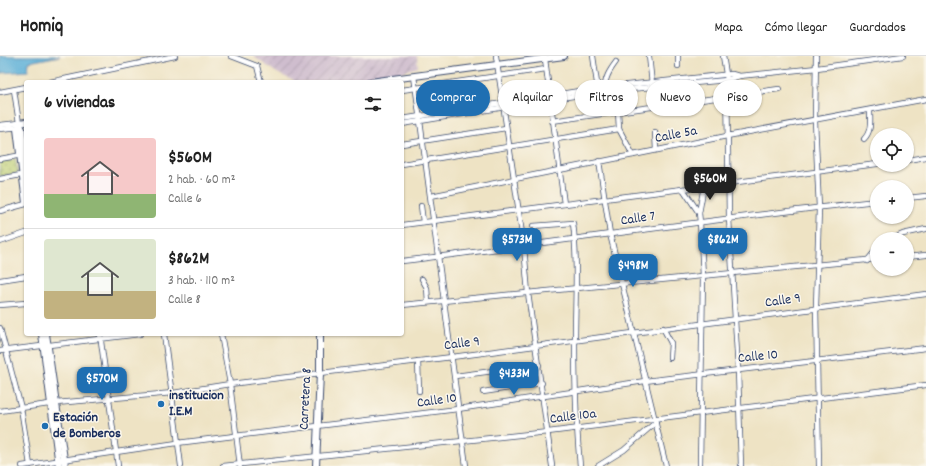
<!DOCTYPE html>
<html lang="es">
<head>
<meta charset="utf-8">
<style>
	body { margin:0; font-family:Dekko,sans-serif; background:#f2f2f2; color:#222; height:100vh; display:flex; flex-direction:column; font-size:15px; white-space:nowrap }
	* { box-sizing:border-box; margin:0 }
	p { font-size:13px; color:#767676 }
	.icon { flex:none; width:22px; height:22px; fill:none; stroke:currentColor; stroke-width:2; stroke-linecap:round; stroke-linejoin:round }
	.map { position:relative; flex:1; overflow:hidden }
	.details { position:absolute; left:24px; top:24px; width:380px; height:256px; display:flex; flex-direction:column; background:#fff; border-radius:4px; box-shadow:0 1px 3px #0004 }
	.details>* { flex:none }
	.hud { position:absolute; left:416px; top:24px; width:380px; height:36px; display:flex; gap:8px }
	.fabs { position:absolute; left:870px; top:72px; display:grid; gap:8px }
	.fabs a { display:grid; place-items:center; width:44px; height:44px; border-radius:50%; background:#fff; box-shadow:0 1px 3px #0004; font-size:20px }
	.price { position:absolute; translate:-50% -34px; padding:0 9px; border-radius:8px; background:#1f6fb2; color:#fff; font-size:13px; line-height:26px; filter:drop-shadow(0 1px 2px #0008) }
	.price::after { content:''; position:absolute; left:50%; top:24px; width:12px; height:9px; margin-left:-6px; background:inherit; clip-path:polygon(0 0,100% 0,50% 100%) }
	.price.on { background:#222; color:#fff }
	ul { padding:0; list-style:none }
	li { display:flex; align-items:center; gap:12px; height:100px; padding:0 20px }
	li+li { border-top:1px solid #e0e0e0 }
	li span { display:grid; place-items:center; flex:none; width:112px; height:80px; border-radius:4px; color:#555 }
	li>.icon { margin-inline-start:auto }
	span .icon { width:48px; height:48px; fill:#fffc; stroke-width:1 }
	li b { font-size:17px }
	h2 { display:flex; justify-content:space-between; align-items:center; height:48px; padding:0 20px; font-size:17px }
	.tag { padding:0 14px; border-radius:18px; background:#fff; box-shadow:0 1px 3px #0004; font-size:14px; line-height:36px }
	.tag.on { background:#1f6fb2; color:#fff }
	header { display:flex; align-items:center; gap:24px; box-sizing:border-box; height:56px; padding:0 20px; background:#fff; border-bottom:1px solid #e0e0e0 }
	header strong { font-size:19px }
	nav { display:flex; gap:22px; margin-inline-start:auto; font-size:14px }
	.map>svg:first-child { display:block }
	.industrial { fill:url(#industrial-furrows) }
	.park { fill:url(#park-dots); stroke:#6b7e66 }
	.water { fill:#5bafd7; stroke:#3b6f9a }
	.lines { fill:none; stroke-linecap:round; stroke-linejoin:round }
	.street-casing { stroke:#3b4a6d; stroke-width:6 }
	.secondary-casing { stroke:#3b4a6d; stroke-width:8 }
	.street { stroke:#fff; stroke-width:4.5 }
	.secondary { stroke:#fff; stroke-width:6 }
	.poi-dot { fill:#1f6fb2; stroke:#fbf7ec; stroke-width:1.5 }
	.labels { text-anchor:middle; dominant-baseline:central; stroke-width:3; stroke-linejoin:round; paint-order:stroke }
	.street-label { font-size:14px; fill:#1b2f5e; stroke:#fbf7ec }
	.poi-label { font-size:14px; font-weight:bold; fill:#1b2f5e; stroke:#fbf7ec; text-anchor:start }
</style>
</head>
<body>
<header>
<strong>Homiq</strong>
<nav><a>Mapa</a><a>Cómo llegar</a><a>Guardados</a></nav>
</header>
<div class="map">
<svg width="926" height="410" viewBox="0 0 926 410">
	<defs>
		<pattern id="industrial-furrows" width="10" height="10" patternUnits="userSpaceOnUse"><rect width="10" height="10" fill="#cfbdce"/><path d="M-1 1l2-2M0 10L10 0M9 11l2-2" fill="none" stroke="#a79aaa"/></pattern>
		<pattern id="park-dots" width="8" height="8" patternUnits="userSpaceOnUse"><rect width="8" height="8" fill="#bbcc6f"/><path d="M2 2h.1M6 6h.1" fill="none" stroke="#97a65e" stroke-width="1.8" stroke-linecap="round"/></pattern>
	</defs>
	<rect width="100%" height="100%" fill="#fbf7ec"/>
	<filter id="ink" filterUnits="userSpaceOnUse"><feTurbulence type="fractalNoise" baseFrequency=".025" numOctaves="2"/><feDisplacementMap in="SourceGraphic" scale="8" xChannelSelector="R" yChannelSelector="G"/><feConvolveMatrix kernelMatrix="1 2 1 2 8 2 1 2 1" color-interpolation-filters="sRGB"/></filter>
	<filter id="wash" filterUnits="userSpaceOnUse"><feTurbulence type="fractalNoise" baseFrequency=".012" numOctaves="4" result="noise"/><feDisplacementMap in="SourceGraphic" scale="16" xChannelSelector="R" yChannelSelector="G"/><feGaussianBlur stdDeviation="0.9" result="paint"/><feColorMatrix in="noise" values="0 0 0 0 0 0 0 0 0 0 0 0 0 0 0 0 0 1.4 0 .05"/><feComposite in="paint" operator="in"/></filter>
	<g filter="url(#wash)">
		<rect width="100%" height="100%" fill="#eee3c4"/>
		<polygon class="industrial" points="253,0 417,0 418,11 386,21 360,26 296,26 277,17"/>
		<polygon class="park" points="15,103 18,117 0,120 0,106"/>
		<polygon class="water" points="0,0 60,0 29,6 28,15 0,17"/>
	</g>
	<g filter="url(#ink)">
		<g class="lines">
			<g class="street-casing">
				<g id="street">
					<polyline points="231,0 257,10 261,26"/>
					<polyline points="496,0 524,191 528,237 552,410"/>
					<polyline points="593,0 598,34"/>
					<polyline points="649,0 652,28"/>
					<polyline points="678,0 678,10"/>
					<polyline points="723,0 727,24 729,162 738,314 741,410"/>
					<polyline points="816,0 815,65 819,152 816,251 819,410"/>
					<polyline points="545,3 564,148"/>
					<polyline points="414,20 466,410"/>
					<polyline points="50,26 175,0"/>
					<polyline points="402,34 546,13"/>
					<path d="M605,34C604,23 610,14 616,6"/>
					<polyline points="0,36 26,31"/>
					<polyline points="402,63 598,32 732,18 739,20"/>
					<polyline points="552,65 779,33"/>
					<polyline points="402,68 598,36 727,24 739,20 817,12 903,0"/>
					<polyline points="0,69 19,67 14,34"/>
					<polyline points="0,73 20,71"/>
					<polyline points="619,73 633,99"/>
					<polyline points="655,76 656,94"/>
					<path d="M864,83C872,75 870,64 870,54"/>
					<polyline points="402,88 506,72"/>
					<polyline points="0,103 22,99"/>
					<polyline points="907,104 926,101"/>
					<polyline points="599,105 610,178 666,410"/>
					<polyline points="402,108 619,73 618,55"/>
					<polyline points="0,123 26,118"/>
					<polyline points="683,133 699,157 700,166 703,220 700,410"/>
					<polyline points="431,140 727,80 926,43"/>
					<polyline points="907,142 926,140"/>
					<polyline points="421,150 423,166"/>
					<polyline points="0,155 26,148"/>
					<polyline points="699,157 704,130"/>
					<polyline points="402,169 877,108"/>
					<path d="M533,170L573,167C578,206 575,246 575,285C575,327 576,368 580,410"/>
					<polyline points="892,183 903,178 926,173"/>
					<polyline points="0,186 26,177"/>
					<polyline points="907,201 926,199"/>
					<path d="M402,205C560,186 718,162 877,145"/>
					<polyline points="867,205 877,193"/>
					<polyline points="422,223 427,232 428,246"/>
					<polyline points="0,224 26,220"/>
					<polyline points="0,249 26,247"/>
					<polyline points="402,249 877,203"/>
					<polyline points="0,272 21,352 30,409"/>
					<polyline points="663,272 671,287 670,302"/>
					<polyline points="100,278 118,410"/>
					<polyline points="164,278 181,410"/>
					<polyline points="221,278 230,328 240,410"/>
					<polyline points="0,295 140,278"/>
					<polyline points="418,305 419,335"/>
					<polyline points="455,320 539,309"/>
					<polyline points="483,336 542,327"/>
					<polyline points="0,355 56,347 173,337 230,328 452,301 926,238"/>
					<polyline points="22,410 177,387 458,353 645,325 926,292"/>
					<polyline points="223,410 548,376 926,329"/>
					<polyline points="598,410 624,394 656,366"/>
				</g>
			</g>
			<g class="secondary-casing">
				<g id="secondary">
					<polyline points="370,26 564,0"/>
					<polyline points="26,66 19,67 22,73 26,113"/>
					<polyline points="20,71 17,73 26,147"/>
					<polyline points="42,278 59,410"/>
					<polyline points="46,278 65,410"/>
					<polyline points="316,410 320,317 320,278"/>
				</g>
			</g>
			<use href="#street" class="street"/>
			<use href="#secondary" class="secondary"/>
		</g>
	</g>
	<g class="poi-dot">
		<circle cx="161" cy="348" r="4"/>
		<circle cx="45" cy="370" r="4"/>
	</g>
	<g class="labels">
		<g class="street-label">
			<text transform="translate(676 79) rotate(-11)">Calle 5a</text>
			<text transform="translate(638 163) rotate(-8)">Calle 7</text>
			<text transform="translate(783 245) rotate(-8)">Calle 9</text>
			<text transform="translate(462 288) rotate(-7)">Calle 9</text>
			<text transform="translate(758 301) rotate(-6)">Calle 10</text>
			<text transform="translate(306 343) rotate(-87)">Carretera 8</text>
			<text transform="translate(437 345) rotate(-8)">Calle 10</text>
			<text transform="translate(573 361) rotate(-7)">Calle 10a</text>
		</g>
		<g class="poi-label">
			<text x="169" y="340">institucion<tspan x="169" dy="16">I.E.M</tspan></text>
			<text x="53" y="362">Estación<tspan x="53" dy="16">de Bomberos</tspan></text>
		</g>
	</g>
</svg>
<div class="fabs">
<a><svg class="icon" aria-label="locate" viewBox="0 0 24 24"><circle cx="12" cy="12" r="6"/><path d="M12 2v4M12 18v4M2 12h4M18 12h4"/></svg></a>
<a>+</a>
<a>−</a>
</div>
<b class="price on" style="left:710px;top:145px">$560M</b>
<b class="price" style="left:517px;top:206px">$573M</b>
<b class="price" style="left:723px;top:206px">$862M</b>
<b class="price" style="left:633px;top:232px">$498M</b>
<b class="price" style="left:514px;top:340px">$433M</b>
<b class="price" style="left:102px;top:345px">$570M</b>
<div class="hud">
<a class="tag on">Comprar</a>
<a class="tag">Alquilar</a>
<a class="tag">Filtros</a>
<a class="tag">Nuevo</a>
<a class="tag">Piso</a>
</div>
<section class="details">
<h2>6 viviendas<svg class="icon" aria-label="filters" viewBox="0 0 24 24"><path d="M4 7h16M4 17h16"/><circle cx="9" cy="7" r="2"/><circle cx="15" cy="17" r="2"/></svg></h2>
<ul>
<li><span style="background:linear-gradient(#f6c9c9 70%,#8fb573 0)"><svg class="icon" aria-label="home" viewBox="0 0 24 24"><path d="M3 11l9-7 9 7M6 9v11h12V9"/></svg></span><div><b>$560M</b><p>2 hab. · 60 m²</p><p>Calle 6</p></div></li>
<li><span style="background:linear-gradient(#dfe7d0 65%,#c2b280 0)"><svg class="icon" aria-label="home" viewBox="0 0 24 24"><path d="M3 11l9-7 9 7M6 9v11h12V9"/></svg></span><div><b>$862M</b><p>3 hab. · 110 m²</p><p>Calle 8</p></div></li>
</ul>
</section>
</div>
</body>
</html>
